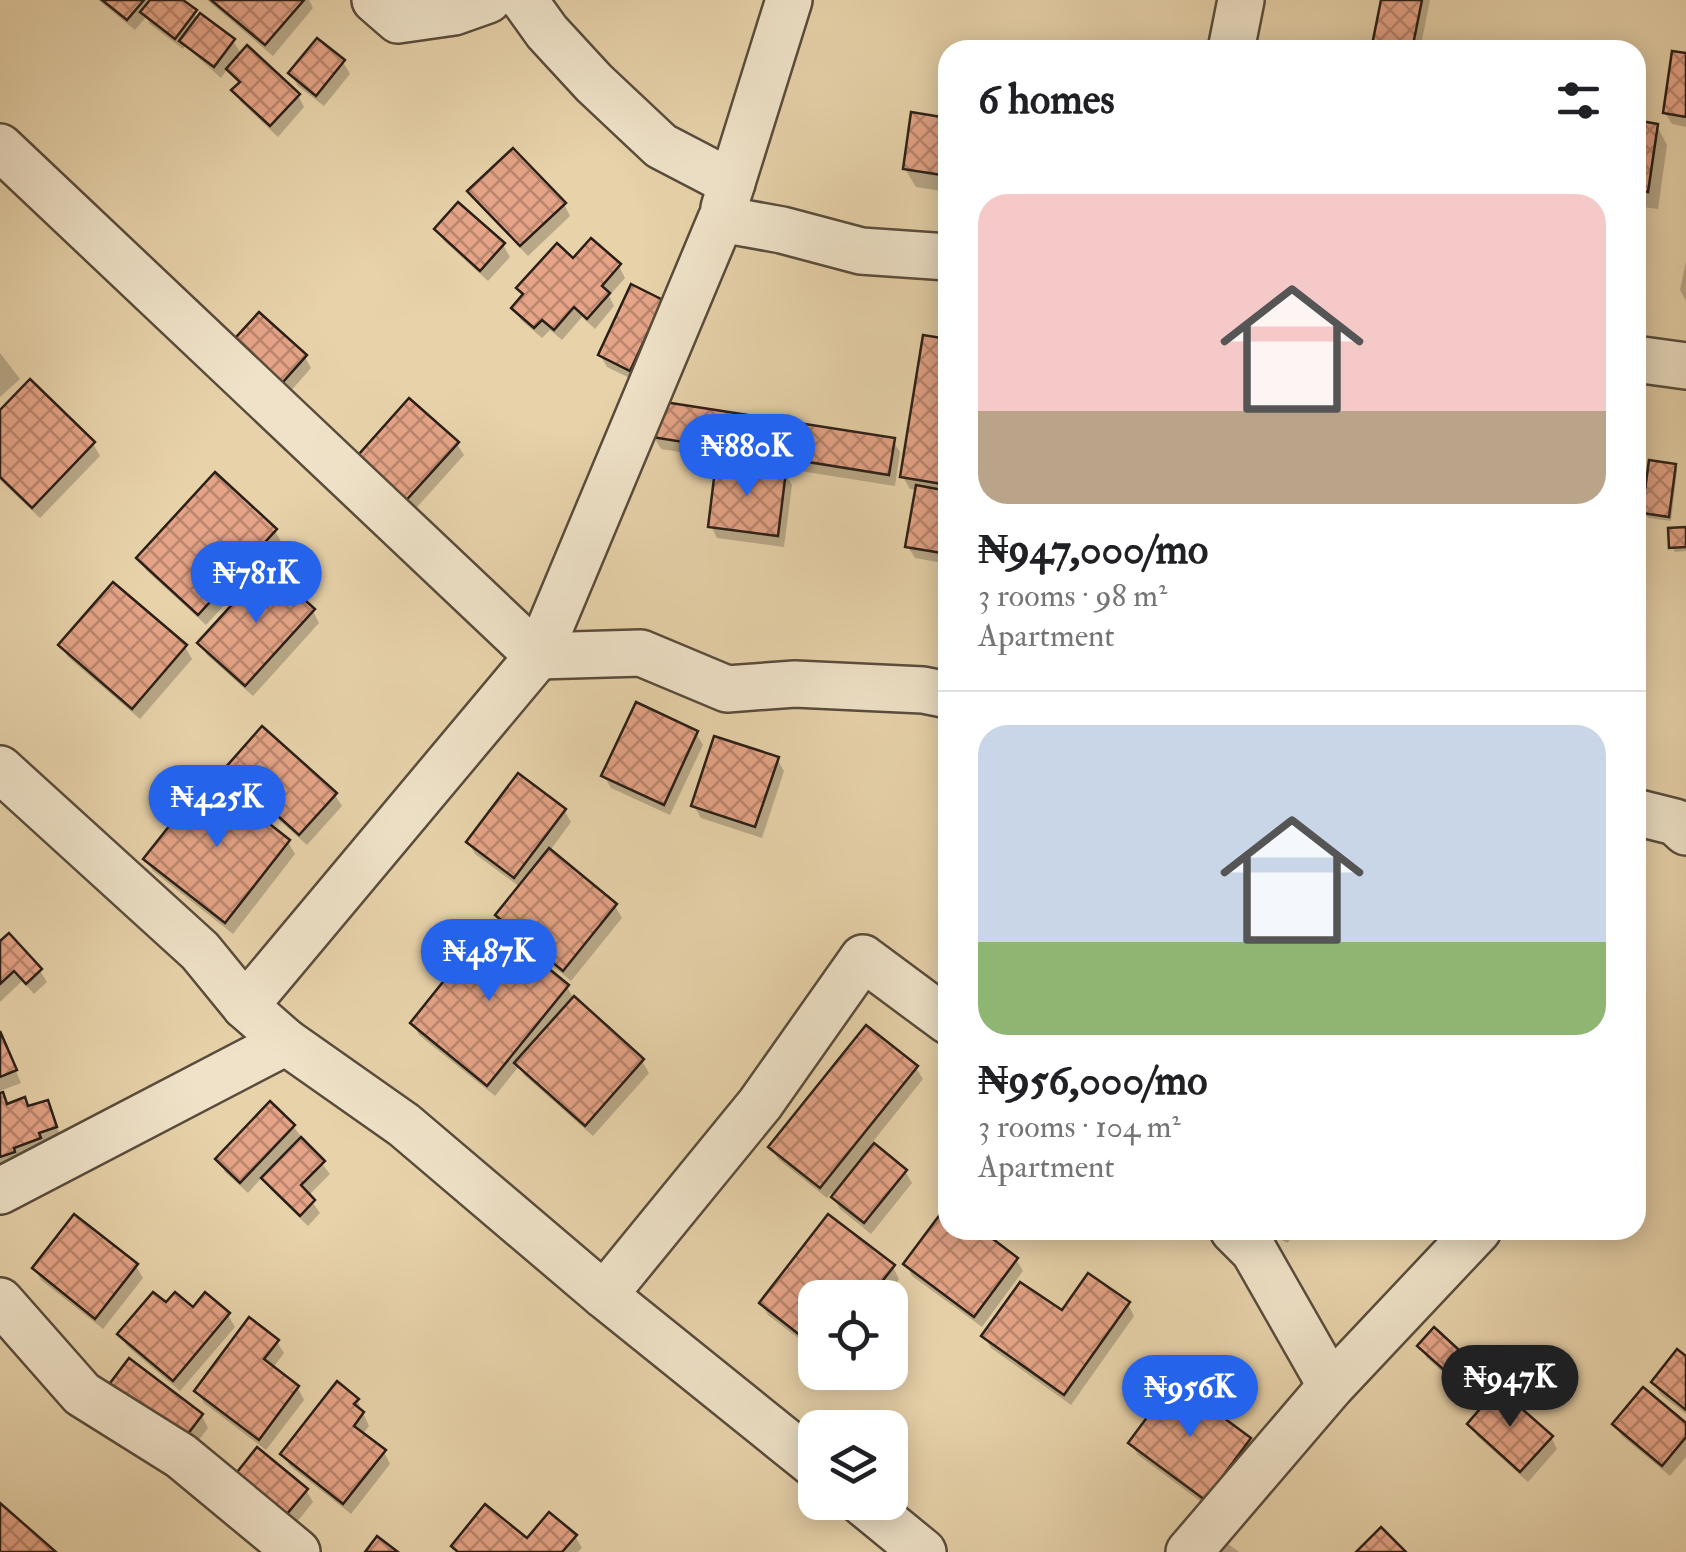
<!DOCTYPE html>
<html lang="en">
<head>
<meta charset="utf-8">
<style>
	body { margin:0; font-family:"IM FELL Double Pica",serif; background:#f2f2f2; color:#202124; height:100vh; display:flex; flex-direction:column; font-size:38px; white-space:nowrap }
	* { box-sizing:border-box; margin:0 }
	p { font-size:32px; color:#757577 }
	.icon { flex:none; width:55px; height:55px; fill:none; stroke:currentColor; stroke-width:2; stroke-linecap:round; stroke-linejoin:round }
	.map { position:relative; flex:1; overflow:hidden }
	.sheet { position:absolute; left:938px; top:40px; width:708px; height:1200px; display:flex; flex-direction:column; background:#fff; border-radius:30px; box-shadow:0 5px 25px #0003 }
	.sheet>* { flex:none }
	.controls { position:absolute; left:798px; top:1280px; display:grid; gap:20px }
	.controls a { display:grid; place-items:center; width:110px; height:110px; border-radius:20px; background:#fff; box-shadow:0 5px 25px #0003; font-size:50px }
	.price { position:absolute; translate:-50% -85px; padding:0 22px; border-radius:35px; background:#2563eb; color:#fff; font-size:32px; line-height:65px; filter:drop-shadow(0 2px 5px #0008) }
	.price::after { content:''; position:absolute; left:50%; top:60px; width:30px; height:22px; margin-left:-15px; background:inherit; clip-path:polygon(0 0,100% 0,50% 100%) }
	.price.on { background:#222; color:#fff }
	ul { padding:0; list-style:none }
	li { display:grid; align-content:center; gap:20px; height:530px; padding:0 40px }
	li+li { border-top:2px solid #e0e0e0 }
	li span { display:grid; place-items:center; height:310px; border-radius:30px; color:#555 }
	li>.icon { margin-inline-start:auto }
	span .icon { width:180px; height:180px; fill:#fffc; stroke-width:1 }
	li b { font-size:42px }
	h2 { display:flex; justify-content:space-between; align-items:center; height:120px; padding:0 40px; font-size:42px }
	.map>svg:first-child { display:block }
	.shadow { fill:#0003 }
	.building { fill:url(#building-cross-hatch); stroke:#2a1f17; stroke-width:2.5 }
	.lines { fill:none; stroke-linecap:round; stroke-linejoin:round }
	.minor-casing { stroke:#594c3c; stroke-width:50 }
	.minor { stroke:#efe2c8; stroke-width:45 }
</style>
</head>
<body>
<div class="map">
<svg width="1686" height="1552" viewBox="0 0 1686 1552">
	<defs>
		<pattern id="building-cross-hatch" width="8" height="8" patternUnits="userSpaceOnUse" patternTransform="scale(2.5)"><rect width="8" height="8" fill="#e5a487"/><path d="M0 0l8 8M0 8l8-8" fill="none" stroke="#ba856d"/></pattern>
	</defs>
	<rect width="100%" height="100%" fill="#e7d2aa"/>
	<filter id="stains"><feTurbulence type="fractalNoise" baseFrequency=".002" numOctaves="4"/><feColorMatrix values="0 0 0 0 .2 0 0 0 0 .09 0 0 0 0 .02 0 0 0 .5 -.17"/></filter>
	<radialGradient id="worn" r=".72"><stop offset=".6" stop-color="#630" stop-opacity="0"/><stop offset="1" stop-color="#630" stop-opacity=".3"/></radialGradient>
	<g class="shadow">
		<polygon points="98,0 179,0 199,19 233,41 242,55 298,95 304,107 278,137 241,102 234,91 240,85 228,68 221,78 185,46 183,49 150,24 146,17 135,30"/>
		<polygon points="207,0 309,0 313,8 273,56"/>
		<polygon points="1383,0 1430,0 1420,50 1373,50"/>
		<polygon points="1686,56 1686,127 1672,124 1665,113"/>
		<polygon points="343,62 350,74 324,106 298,86 291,74"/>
		<polygon points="948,121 948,192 916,187 905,169"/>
		<polygon points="1635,123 1657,126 1667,145 1658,209 1635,206"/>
		<polygon points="470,191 564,204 570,216 528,256 477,203"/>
		<polygon points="437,229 503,245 510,257 488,281 444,241"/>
		<polygon points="574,261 619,266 625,278 609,296 614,306 595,329 582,317 562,340 550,330 542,338 521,320 514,308 524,297 519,288"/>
		<polygon points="1686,261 1686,301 1680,290"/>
		<polygon points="661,302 668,313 636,381 607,367 600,355"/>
		<polygon points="948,342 948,564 915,558 908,547 918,490 910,489 903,477"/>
		<polygon points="0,353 20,379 0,397"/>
		<polygon points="305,357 311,368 282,401 237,359"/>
		<polygon points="0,414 93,444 100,456 40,518 0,480"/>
		<polygon points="654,437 893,441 900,452 895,486 661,449"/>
		<polygon points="457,444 464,455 409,516 362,474"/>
		<polygon points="1674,466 1677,471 1671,521 1648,518 1645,513"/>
		<polygon points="785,473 792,485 784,547 717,538 711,526"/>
		<polygon points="215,475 275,531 282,543 206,625 146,570 139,558"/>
		<polygon points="1686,529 1686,551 1675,552 1672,547"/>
		<polygon points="313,611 319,623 253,696 207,655 200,644"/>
		<polygon points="61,646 185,647 192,659 140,719 68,657"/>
		<polygon points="696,733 703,745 670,815 611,788 604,776"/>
		<polygon points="777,759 784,771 762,838 701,818 694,806"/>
		<polygon points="228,769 335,795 342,806 307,845 234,780"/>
		<polygon points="564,810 571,822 549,852 615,906 622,918 571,981 505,927 498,915 520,887 475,854 468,842"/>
		<polygon points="288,842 295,854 233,934 153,871 146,859"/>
		<polygon points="0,944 40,971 47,982 34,994 22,981 0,1002"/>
		<polygon points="567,987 574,999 642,1061 649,1073 593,1136 524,1075 519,1066 495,1096 419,1035 413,1023"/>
		<polygon points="0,1033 21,1083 0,1091 9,1106 29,1109 47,1103 62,1139 4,1169 0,1162"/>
		<polygon points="916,1068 923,1079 871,1144 905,1171 912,1183 871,1234 840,1209 831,1193 827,1198 778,1159 771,1147"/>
		<polygon points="293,1126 330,1174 308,1196 320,1213 308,1226 271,1190 263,1176 248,1193 225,1172 219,1160"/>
		<polygon points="948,1209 948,1230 976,1230 1016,1259 1023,1271 982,1327 912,1276 906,1264"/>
		<polygon points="75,1217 136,1266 143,1278 103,1329 41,1280 35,1268"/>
		<polygon points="1261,1230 1294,1230 1288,1243"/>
		<polygon points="893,1267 899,1279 885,1298 815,1298 815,1351 768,1315 762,1304"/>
		<polygon points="1128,1304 1134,1316 1071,1405 991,1348 984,1336 1062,1314"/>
		<polygon points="166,1306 228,1315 235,1327 180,1391 127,1346 120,1334"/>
		<polygon points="277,1342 284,1353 272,1369 298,1388 304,1400 266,1450 204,1403 197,1391"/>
		<polygon points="1420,1346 1493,1384 1498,1392 1551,1437 1557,1449 1528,1482 1477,1436 1470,1424 1483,1409 1427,1358"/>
		<polygon points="1686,1359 1686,1414 1660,1394 1654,1382"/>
		<polygon points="129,1362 202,1416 208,1428 186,1457"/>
		<polygon points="357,1400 369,1426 362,1435 384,1452 390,1464 351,1514 290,1466 283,1454"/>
		<polygon points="1615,1424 1686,1426 1686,1457 1670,1476 1622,1436"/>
		<polygon points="1249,1440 1256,1452 1212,1510 1138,1455 1131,1443"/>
		<polygon points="233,1481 306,1490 313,1502 289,1532"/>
		<polygon points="575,1536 582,1548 578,1552 457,1552 454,1546"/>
		<polygon points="1224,1541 1239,1552 1216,1552"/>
	</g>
	<g class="building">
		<polygon points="102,0 144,0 127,20"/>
		<polygon points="150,0 183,0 197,10 175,39 140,12"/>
		<polygon points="211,0 304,0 265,45"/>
		<polygon points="1381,0 1422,0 1412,50 1371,50"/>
		<polygon points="200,13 235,39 214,67 179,41"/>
		<polygon points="317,38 345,60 316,96 288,73"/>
		<polygon points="247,45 300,94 270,126 231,90 240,82 226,69"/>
		<polygon points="1672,51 1686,53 1686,117 1663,113"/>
		<polygon points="911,112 948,118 948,176 903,169"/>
		<polygon points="1635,120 1658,124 1648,192 1635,190"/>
		<polygon points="513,148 566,203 520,246 467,191"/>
		<polygon points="458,202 505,243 480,271 434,229"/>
		<polygon points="591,238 621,264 602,286 610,293 587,319 574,307 554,330 542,320 534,328 511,308 523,294 516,288 557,243 573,258"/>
		<polygon points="631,284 663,300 630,371 598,355"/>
		<polygon points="259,312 307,355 275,391 227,347"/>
		<polygon points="923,335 948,339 948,485 900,477"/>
		<polygon points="30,379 95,442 32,508 0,477 0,410"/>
		<polygon points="409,398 459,442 401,506 352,462"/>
		<polygon points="658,401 895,438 889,475 652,437"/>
		<polygon points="1649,460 1676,464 1669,517 1642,513"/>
		<polygon points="716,462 786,471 778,536 708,527"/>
		<polygon points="215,472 277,529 198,615 136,558"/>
		<polygon points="916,485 948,491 948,554 905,547"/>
		<polygon points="1686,527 1686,547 1669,548 1668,528"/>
		<polygon points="267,566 315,609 245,686 197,643"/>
		<polygon points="113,582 187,645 132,709 58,645"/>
		<polygon points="636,702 698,731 664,805 601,776"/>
		<polygon points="262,726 337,793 299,835 225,768"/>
		<polygon points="714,736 779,757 755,827 691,806"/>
		<polygon points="518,773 566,809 514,878 466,842"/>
		<polygon points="209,776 290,840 225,923 143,859"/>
		<polygon points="549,848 617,904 563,971 495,915"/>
		<polygon points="491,922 569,985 487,1086 410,1023"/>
		<polygon points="9,933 42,969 26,984 14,971 0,984 0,941"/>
		<polygon points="574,996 644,1059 585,1126 514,1063"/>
		<polygon points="866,1025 918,1066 820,1188 768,1147"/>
		<polygon points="0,1031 17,1070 0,1077"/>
		<polygon points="3,1092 7,1104 25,1097 28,1106 48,1100 57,1127 39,1133 41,1138 14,1148 15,1152 0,1157 0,1093"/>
		<polygon points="270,1101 295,1125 240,1183 215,1159"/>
		<polygon points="301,1137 325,1161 301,1185 315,1200 300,1216 261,1178"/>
		<polygon points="874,1143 907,1170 864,1223 831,1197"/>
		<polygon points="947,1205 948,1230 981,1230 1018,1258 974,1317 903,1264"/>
		<polygon points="74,1214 138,1264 95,1319 32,1268"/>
		<polygon points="828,1214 895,1265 869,1298 815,1298 815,1347 759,1303"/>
		<polygon points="1088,1273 1130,1302 1064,1395 981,1336 1020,1282 1062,1310"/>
		<polygon points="153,1292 166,1302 175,1292 193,1307 205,1292 230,1313 173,1381 117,1334"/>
		<polygon points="249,1317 279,1340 264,1359 299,1386 259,1440 194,1391"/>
		<polygon points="1434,1327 1495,1383 1479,1401 1417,1346"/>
		<polygon points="1677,1349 1686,1356 1686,1410 1651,1382"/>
		<polygon points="129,1358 203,1414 178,1447 104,1391"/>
		<polygon points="337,1381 359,1399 354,1404 364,1412 354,1426 386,1450 343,1504 280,1454"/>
		<polygon points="1174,1381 1251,1438 1205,1500 1128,1443"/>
		<polygon points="1643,1387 1686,1423 1686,1437 1662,1466 1612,1424"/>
		<polygon points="1498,1388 1553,1436 1520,1472 1467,1424"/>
		<polygon points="257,1447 308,1489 281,1521 230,1481"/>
		<polygon points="0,1503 56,1552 0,1552"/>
		<polygon points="485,1504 527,1538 549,1512 577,1535 562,1552 458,1552 451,1546"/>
		<polygon points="1381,1527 1406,1552 1356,1552"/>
		<polygon points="377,1536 398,1552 365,1552"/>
	</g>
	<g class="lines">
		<g class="minor-casing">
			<g id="minor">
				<polyline points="375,0 398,20 454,12 488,0"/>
				<polyline points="524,0 547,32 594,83 661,146 732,183"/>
				<polyline points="1231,50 1241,0"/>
				<polyline points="0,147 538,656 641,653 727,689 795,684 923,690 948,695"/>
				<polyline points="724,208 789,0"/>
				<polyline points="1635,359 1686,366"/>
				<polyline points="0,769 200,951 245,1006 286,1042 404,1125 604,1295 815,1465"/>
				<polyline points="1635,812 1675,822 1686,832"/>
				<polyline points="245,1006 538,656 721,219 782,230 861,251 948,257"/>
				<polyline points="0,1191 286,1042"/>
				<polyline points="1233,1230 1254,1251 1331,1386"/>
				<polyline points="604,1295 760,1104 863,958 948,1021"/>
				<polyline points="0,1301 82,1394 181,1456 297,1552"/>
				<polyline points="862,1502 923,1552"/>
				<polyline points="1189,1552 1331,1386 1478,1230"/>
			</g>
		</g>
		<use href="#minor" class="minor"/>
	</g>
	<rect width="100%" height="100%" filter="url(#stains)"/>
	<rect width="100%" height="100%" fill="url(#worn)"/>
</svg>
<div class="controls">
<a><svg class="icon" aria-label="locate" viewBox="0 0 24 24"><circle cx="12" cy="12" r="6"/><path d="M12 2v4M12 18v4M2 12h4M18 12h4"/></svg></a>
<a><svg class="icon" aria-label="layers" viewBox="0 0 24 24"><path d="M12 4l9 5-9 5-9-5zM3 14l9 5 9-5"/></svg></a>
</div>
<b class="price" style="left:747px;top:499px">₦880K</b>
<b class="price" style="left:256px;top:626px">₦781K</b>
<b class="price" style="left:217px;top:850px">₦425K</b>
<b class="price" style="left:489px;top:1004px">₦487K</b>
<b class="price on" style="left:1510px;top:1430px">₦947K</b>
<b class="price" style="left:1190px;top:1440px">₦956K</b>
<section class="sheet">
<h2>6 homes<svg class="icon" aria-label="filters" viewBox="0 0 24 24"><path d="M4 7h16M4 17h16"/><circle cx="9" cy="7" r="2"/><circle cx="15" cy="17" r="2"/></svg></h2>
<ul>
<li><span style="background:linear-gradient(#f6c9c9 70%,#b9a48a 0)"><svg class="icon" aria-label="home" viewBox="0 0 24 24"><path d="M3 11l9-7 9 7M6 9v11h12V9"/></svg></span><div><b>₦947,000/mo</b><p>3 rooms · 98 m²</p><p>Apartment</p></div></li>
<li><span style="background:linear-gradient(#c9d6e8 70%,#8fb573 0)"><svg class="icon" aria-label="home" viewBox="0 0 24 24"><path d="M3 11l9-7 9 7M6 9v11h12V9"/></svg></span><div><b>₦956,000/mo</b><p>3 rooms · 104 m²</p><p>Apartment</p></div></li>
</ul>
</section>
</div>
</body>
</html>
